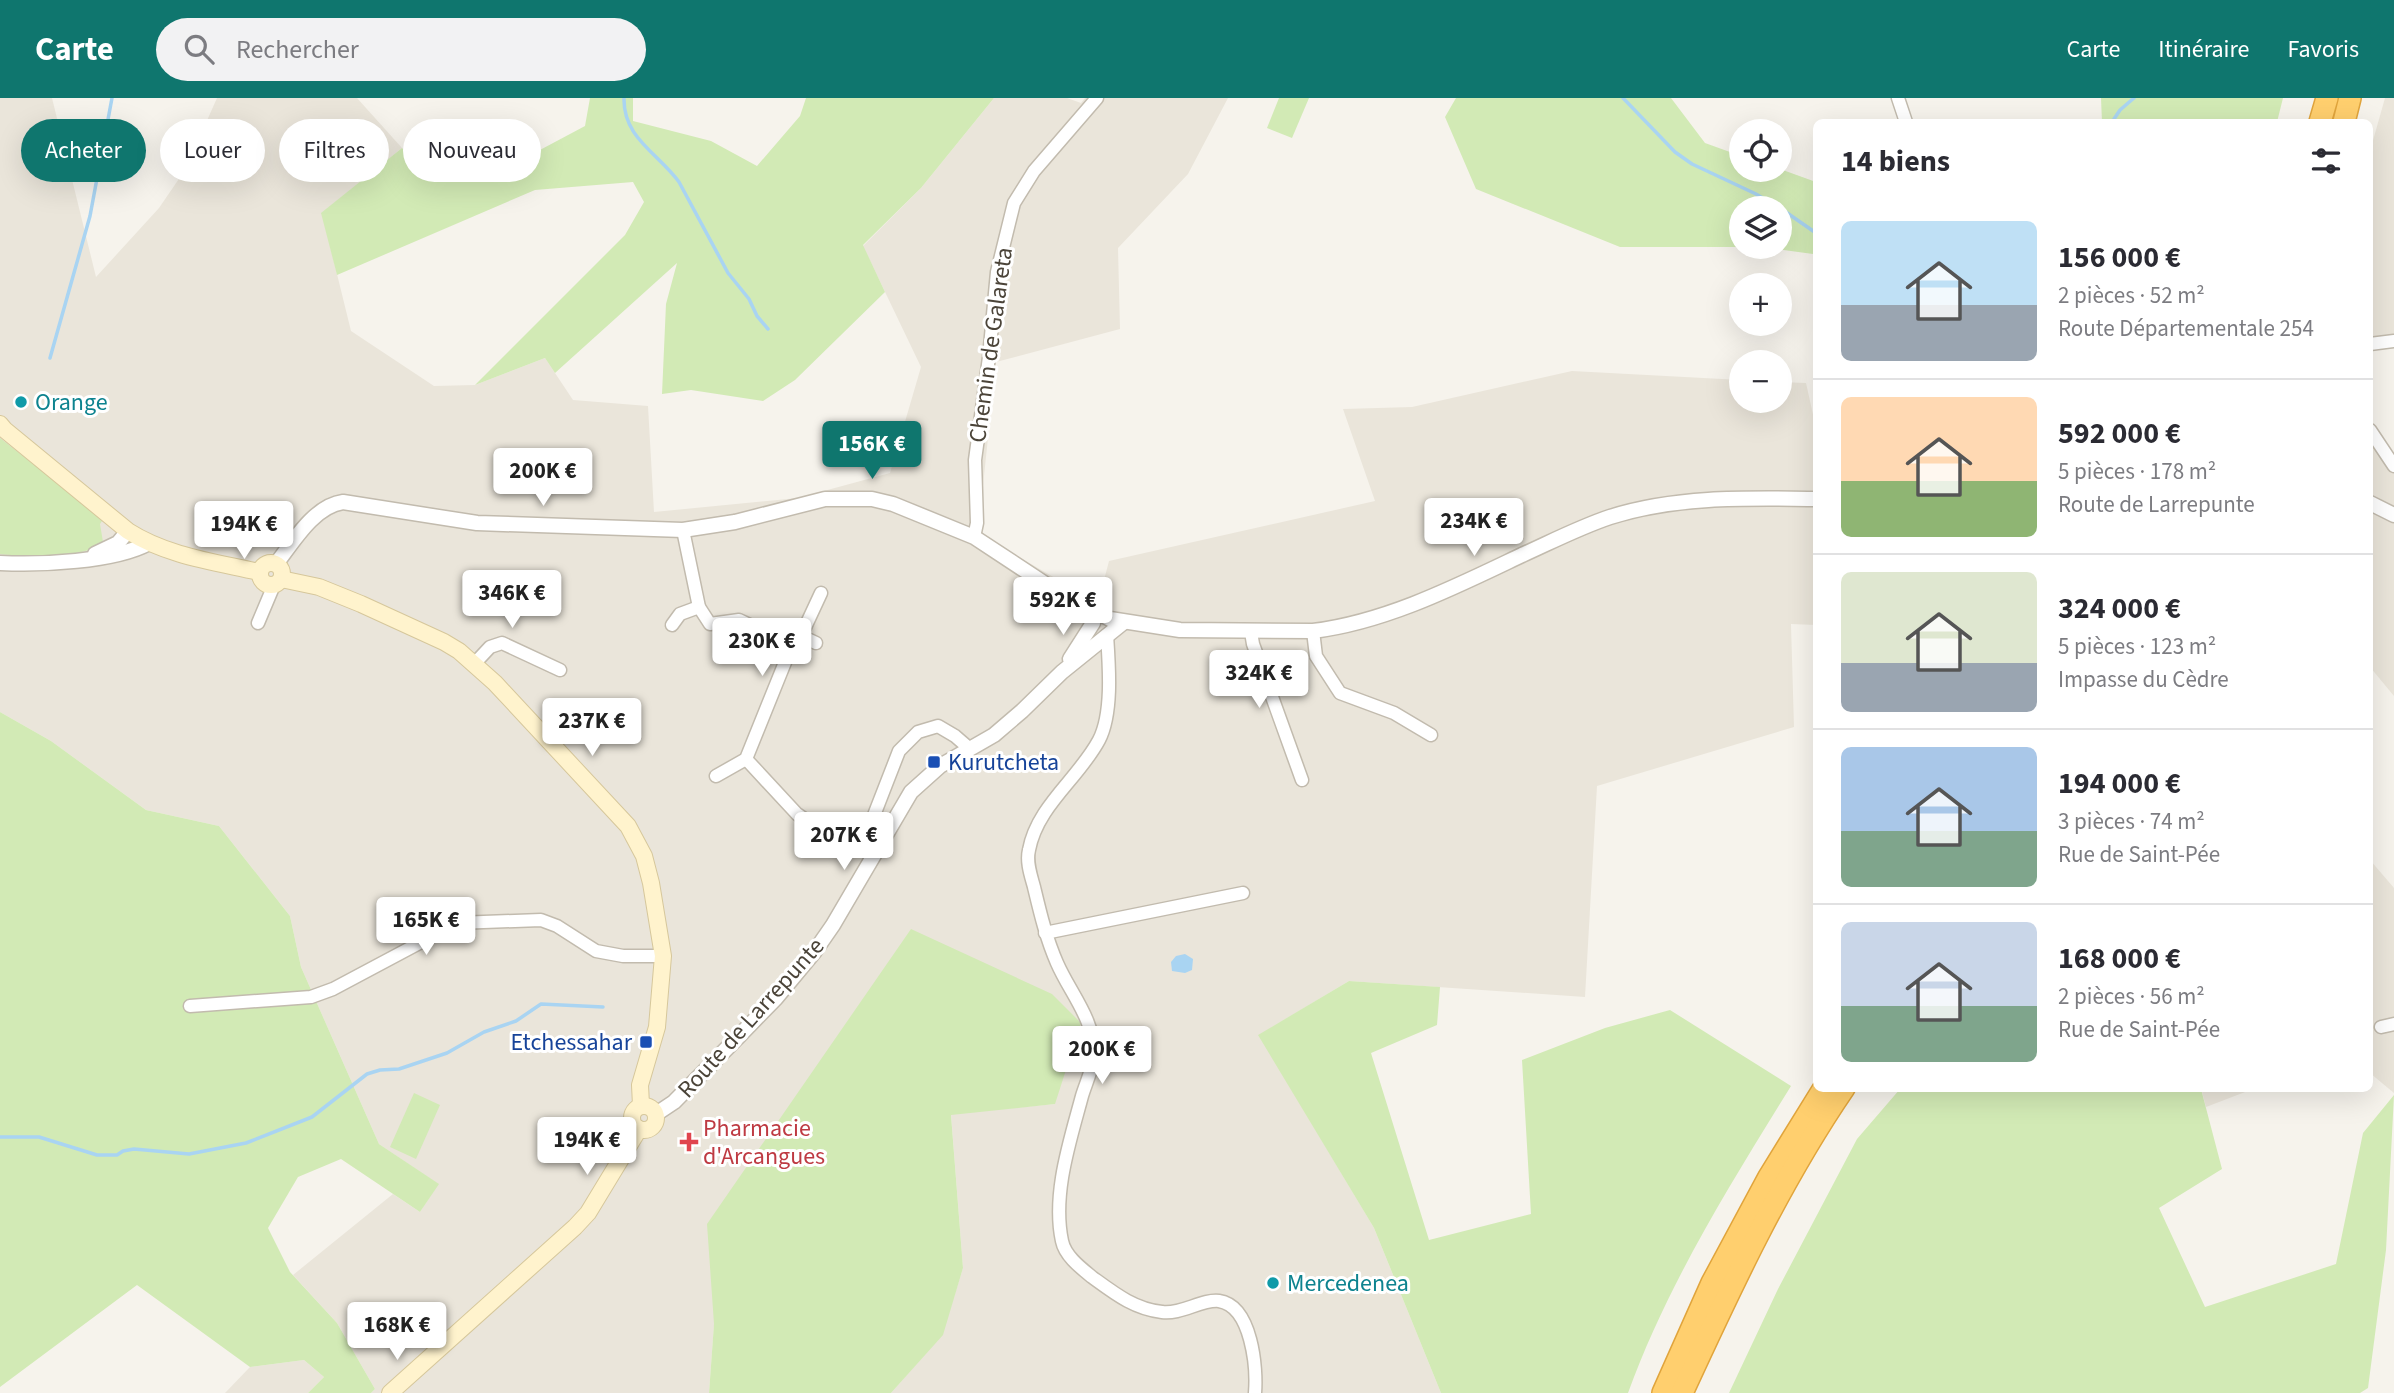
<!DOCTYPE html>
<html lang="fr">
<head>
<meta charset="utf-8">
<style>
	body { margin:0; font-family:"Source Sans 3",sans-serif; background:#f2f2f3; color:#2b2b33; height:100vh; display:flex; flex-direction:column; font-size:26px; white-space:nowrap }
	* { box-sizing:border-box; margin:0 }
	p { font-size:23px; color:#7c7c81 }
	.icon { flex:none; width:38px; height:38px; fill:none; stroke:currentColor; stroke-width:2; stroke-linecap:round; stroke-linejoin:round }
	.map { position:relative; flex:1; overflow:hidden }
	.sheet { position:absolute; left:1813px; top:21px; width:560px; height:973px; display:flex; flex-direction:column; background:#fff; border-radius:10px; box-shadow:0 7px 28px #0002 }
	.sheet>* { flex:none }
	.banner { position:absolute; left:21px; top:21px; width:665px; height:63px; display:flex; gap:14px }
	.tools { position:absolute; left:1729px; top:21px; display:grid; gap:14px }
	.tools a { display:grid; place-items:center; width:63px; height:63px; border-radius:50%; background:#fff; box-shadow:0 7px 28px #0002; font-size:35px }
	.price { position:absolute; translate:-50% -60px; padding:0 16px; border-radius:7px; background:#fff; color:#222; font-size:23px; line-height:46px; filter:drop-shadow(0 2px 4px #0008) }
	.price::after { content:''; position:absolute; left:50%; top:42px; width:21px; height:16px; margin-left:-10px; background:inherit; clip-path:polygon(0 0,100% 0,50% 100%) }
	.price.active { background:#0f766e; color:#fff }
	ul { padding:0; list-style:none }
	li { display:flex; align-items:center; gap:21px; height:175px; padding:0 28px }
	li+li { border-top:2px solid #e1e1e2 }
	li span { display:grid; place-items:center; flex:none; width:196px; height:140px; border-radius:10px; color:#555 }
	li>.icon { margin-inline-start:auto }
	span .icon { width:84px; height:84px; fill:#fffc; stroke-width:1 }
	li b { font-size:30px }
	h2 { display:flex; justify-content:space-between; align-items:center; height:84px; padding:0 28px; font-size:30px }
	.tag { padding:0 24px; border-radius:32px; background:#fff; box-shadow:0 7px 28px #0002; font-size:24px; line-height:63px }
	.tag.active { background:#0f766e; color:#fff }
	header { display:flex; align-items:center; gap:42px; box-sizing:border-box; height:98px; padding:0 35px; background:#0f766e; color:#fff }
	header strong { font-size:33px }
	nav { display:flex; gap:38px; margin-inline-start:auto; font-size:24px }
	.search { width:490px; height:63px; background:#f2f2f3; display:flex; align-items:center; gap:18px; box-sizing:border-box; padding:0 24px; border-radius:38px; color:#7c7c81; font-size:26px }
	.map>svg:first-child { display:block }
	.residential { fill:#eae5da }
	.green { fill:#d2eab5; fill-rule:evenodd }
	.water { fill:#a9d4f2 }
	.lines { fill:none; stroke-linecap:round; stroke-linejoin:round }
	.stream { stroke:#a9d4f2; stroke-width:3.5 }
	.minor-casing { stroke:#c2bbae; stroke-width:15 }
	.tertiary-casing { stroke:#c2bbae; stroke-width:17 }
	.secondary-casing { stroke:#d6c79b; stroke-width:18 }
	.motorway-casing { stroke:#e0a43c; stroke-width:24 }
	.minor { stroke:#fff; stroke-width:12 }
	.tertiary { stroke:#fff; stroke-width:14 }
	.secondary { stroke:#fff3cd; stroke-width:16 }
	.motorway { stroke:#ffcf6e; stroke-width:21 }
	.culture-dot { fill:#0f9aa8; stroke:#fff; stroke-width:2.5 }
	.transit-dot { fill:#1a4fb4; stroke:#fff; stroke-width:2.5 }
	.health-dot { fill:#e0444e; stroke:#fff; stroke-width:2.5 }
	.labels { text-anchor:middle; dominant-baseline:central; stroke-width:6; stroke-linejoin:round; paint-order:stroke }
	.street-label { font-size:24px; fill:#4b4439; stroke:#fff }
	.culture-label { font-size:24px; fill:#0d838f; stroke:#fff; text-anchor:start }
	.transit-label { font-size:24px; fill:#164399; stroke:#fff; text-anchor:start }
	.health-label { font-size:24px; fill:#be3a42; stroke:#fff; text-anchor:start }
</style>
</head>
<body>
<header>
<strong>Carte</strong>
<div class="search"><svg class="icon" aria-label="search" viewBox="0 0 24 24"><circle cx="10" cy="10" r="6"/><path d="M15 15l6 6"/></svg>Rechercher</div>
<nav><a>Carte</a><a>Itinéraire</a><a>Favoris</a></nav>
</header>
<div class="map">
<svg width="2394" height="1295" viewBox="0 0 2394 1295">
	<rect width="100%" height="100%" fill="#f6f3ec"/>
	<g class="residential">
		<polygon points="0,0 52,0 96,179 159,110 185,72 217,0 357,0 402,50 322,115 351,233 434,288 475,287 545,260 573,302 648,308 654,414 798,400 890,375 921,269 863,148 921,90 994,0 1067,0 1081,5 1085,0 1228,0 1188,76 1118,150 1120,231 996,264 978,435 1098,505 1109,463 1375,403 1343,311 1412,309 1572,273 1741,282 1741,303 1780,303 1780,284 1806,285 1816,330 1816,527 1791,526 1794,629 1597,688 1585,899 1349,883 1259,937 1374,1130 1441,1295 891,1295 942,1237 963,1170 951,1016 1055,1006 1052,896 714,1227 709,1295 371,1295 375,1291 337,1225 293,1177 393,1096 420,1114 438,1086 379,1046 301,869 290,818 219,728 146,712 51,643 0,614"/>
		<polygon points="2385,0 2394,0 2394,250 2370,253 2370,53"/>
		<polygon points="2370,328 2394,358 2394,598 2370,569"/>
		<polygon points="2370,762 2394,790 2394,995 2370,975"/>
		<polygon points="2201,990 2253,991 2206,1009"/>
		<polygon points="304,1262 324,1279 308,1295 225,1295 250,1269"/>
	</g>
	<g class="green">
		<polygon points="590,0 633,0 633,23 711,43 757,68 800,18 806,0 994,0 921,90 863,147 885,194 795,282 763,303 691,292 662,296 666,206 677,165 555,275 545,260 475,287 625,137 644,104 633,84 535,92 337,177 321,115 402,50 433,83 506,70 585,28"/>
		<polygon points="1279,0 1309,0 1292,40 1267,30"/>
		<path d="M1456,0H1671L1705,45L1741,58V72L1780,71L1816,84V158L1813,156L1762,149H1620L1476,91L1445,19ZM1741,110H1780V149H1741Z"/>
		<polygon points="2101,0 2283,0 2277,24 2102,24"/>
		<path d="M0,340L75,399L102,423L100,426L103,444C88,461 22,459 0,456Z"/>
		<polygon points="0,614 51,643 146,712 219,728 290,818 301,869 379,1046 439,1086 420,1114 341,1061 298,1079 268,1130 290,1174 337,1225 375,1291 371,1295 308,1295 324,1279 304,1262 250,1269 137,1187 0,1289"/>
		<polygon points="911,831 1052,896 1081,925 1055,1006 951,1017 963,1170 943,1237 891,1295 709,1295 714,1226 707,1126"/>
		<path d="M1349,883L1440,889L1437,927L1371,955L1429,1142L1531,1116L1522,962L1605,930L1670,912L1791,988C1730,1087 1668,1185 1628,1295H1441L1374,1130L1258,937Z"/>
		<polygon points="1900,991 2201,991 2222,1071 2159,1110 2205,1209 2336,1166 2363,1035 2394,997 2386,1152 2368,1290 2360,1295 1729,1295 1778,1191 1857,1041"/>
		<polygon points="414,995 440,1007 416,1061 390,1049"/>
	</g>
	<polygon class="water" points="1185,856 1193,861 1192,872 1185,875 1172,873 1171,864 1176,858"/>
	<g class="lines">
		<g class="stream">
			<path d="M624,0C623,40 658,55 679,84L728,175L749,201L757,218L768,231"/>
			<polyline points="1623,0 1675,54 1692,66 1756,96 1779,110"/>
			<polyline points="2112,24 2120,12 2134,0"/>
			<polyline points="1780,110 1816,135"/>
			<polyline points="50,260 90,118 112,0"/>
			<polyline points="0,1039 39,1039 97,1057 117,1057 123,1053 134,1051 189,1056 246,1045 312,1019 367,976 380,972 399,971 447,955 484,934 516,923 541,906 603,909"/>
		</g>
		<g class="minor-casing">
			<g id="minor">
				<polyline points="1898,0 1906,24"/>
				<polyline points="2370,246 2394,243"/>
				<polyline points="2370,332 2394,368"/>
				<polyline points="683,432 699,509 710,526 739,522 792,547"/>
				<polyline points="974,439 977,425 975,362 989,259 997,174 1014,105 1034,73 1097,0"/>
				<polyline points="258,525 274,487"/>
				<polyline points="672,527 680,516 699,509"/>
				<polyline points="1313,533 1316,558 1340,595 1394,615 1431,637"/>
				<polyline points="1251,534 1253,546 1302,682"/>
				<path d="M1107,537C1109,567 1113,615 1099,642C1079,680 1037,708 1029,752C1026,764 1031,778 1034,789C1040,814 1046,840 1057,865C1070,895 1095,922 1094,957C1093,970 1086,985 1082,998C1070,1043 1052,1096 1062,1143C1065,1158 1081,1170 1092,1179C1114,1195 1134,1211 1162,1214C1180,1217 1202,1201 1219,1203C1252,1208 1257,1270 1255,1295"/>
				<polyline points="801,538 816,545"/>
				<polyline points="475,565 490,549 502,545 560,572"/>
				<polyline points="746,661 797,716 807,723 853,737 871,725 899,653 918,634 938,628 955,638 970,651"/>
				<polyline points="716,678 746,661 792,547 801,538 821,495"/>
				<polyline points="1045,835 1243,795"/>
				<polyline points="190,908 311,899 333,891 457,825 541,822 557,828 596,853 623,858 663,858"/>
				<polyline points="2381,929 2394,926"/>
			</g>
		</g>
		<g class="tertiary-casing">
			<g id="tertiary">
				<polyline points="2370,405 2394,417"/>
				<polyline points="95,456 118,445 128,433"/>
				<path d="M0,465C39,467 114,464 149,445"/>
				<path d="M276,466C293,444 314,408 343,404L477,425L683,432L735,424L825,401H872L893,406L974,439L1056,493L1110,521L1180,532L1313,533C1386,524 1457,488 1522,457C1551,444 1580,429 1610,419C1676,398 1748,400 1816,401"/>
				<polyline points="1070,561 1093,525 1093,513"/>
				<polyline points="656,1016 674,1004 740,937 776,900 815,853 833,827 911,694 940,668 994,637 1022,613 1062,574 1124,524"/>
			</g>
		</g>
		<g class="secondary-casing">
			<g id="secondary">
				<path d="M0,326L5,332L128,433C167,458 215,464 259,474"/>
				<circle cx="271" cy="476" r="11"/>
				<polyline points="281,481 319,489 361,506 444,544 459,553 495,585 628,728 644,758 651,785 663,858 657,929 640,987 641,1007"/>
				<circle cx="644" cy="1020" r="12"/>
				<polyline points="390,1295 575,1129 588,1115 639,1031"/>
			</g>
		</g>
		<g class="motorway-casing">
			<g id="motorway">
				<polyline points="2320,24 2327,0"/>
				<polyline points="2344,24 2350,0"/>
				<polyline points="1663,1295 1712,1185 1769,1079 1824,990"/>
				<path d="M1682,1295C1730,1191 1779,1085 1844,990"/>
			</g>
		</g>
		<use href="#minor" class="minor"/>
		<use href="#tertiary" class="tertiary"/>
		<use href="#secondary" class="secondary"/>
		<use href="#motorway" class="motorway"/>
	</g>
	<g class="culture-dot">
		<circle cx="21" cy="304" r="7"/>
		<circle cx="1273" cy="1185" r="7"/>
	</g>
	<g class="transit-dot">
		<rect x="927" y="657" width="14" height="14" rx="3.5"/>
		<rect x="639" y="937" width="14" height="14" rx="3.5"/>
	</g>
	<path class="health-dot" d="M685.5 1033.5h7v7h7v7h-7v7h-7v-7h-7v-7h7z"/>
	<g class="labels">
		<g class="street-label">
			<text transform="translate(991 247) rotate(-82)">Chemin de Galareta</text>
			<text transform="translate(751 920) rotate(-48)">Route de Larrepunte</text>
		</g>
		<g class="culture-label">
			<text x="35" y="304">Orange</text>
			<text x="1287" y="1185">Mercedenea</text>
		</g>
		<g class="transit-label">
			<text x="948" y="664">Kurutcheta</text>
			<text x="632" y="944" text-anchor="end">Etchessahar</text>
		</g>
		<g class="health-label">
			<text x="703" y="1030">Pharmacie<tspan x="703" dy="28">d'Arcangues</tspan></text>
		</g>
	</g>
</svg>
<div class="tools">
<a><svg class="icon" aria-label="locate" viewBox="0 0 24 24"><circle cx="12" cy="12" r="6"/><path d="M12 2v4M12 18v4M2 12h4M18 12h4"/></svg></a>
<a><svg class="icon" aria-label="layers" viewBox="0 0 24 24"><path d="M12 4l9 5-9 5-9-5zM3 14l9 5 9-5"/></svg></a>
<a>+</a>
<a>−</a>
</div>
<b class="price active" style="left:872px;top:383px">156K €</b>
<b class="price" style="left:543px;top:410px">200K €</b>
<b class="price" style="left:1474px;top:460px">234K €</b>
<b class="price" style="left:244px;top:463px">194K €</b>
<b class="price" style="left:512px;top:532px">346K €</b>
<b class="price" style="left:1063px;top:539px">592K €</b>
<b class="price" style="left:762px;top:580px">230K €</b>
<b class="price" style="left:1259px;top:612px">324K €</b>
<b class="price" style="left:592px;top:660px">237K €</b>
<b class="price" style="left:844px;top:774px">207K €</b>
<b class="price" style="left:426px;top:859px">165K €</b>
<b class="price" style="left:1102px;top:988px">200K €</b>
<b class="price" style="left:587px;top:1079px">194K €</b>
<b class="price" style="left:397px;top:1264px">168K €</b>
<div class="banner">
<a class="tag active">Acheter</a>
<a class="tag">Louer</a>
<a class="tag">Filtres</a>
<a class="tag">Nouveau</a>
</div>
<section class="sheet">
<h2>14 biens<svg class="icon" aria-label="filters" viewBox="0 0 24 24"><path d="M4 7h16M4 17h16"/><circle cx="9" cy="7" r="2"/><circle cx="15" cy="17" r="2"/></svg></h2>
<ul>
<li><span style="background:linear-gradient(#bfe0f5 60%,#9aa5b1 0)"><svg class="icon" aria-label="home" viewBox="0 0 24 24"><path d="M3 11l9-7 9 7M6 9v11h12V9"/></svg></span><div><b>156 000 €</b><p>2 pièces · 52 m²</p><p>Route Départementale 254</p></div></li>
<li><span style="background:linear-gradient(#ffd9b3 60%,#8fb573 0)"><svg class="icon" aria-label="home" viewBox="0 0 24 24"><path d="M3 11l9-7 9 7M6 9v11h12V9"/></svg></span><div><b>592 000 €</b><p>5 pièces · 178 m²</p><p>Route de Larrepunte</p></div></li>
<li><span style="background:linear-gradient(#dfe7d0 65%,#9aa5b1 0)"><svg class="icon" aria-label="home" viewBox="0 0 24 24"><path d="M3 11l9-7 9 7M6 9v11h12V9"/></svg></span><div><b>324 000 €</b><p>5 pièces · 123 m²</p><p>Impasse du Cèdre</p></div></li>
<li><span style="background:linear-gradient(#a9c7e8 60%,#7fa58c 0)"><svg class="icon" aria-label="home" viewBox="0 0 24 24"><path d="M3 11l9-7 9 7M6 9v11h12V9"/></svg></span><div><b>194 000 €</b><p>3 pièces · 74 m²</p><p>Rue de Saint-Pée</p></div></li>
<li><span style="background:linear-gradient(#c9d6e8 60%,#7fa58c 0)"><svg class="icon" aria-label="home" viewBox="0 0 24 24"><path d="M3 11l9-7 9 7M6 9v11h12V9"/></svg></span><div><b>168 000 €</b><p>2 pièces · 56 m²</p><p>Rue de Saint-Pée</p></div></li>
</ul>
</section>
</div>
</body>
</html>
